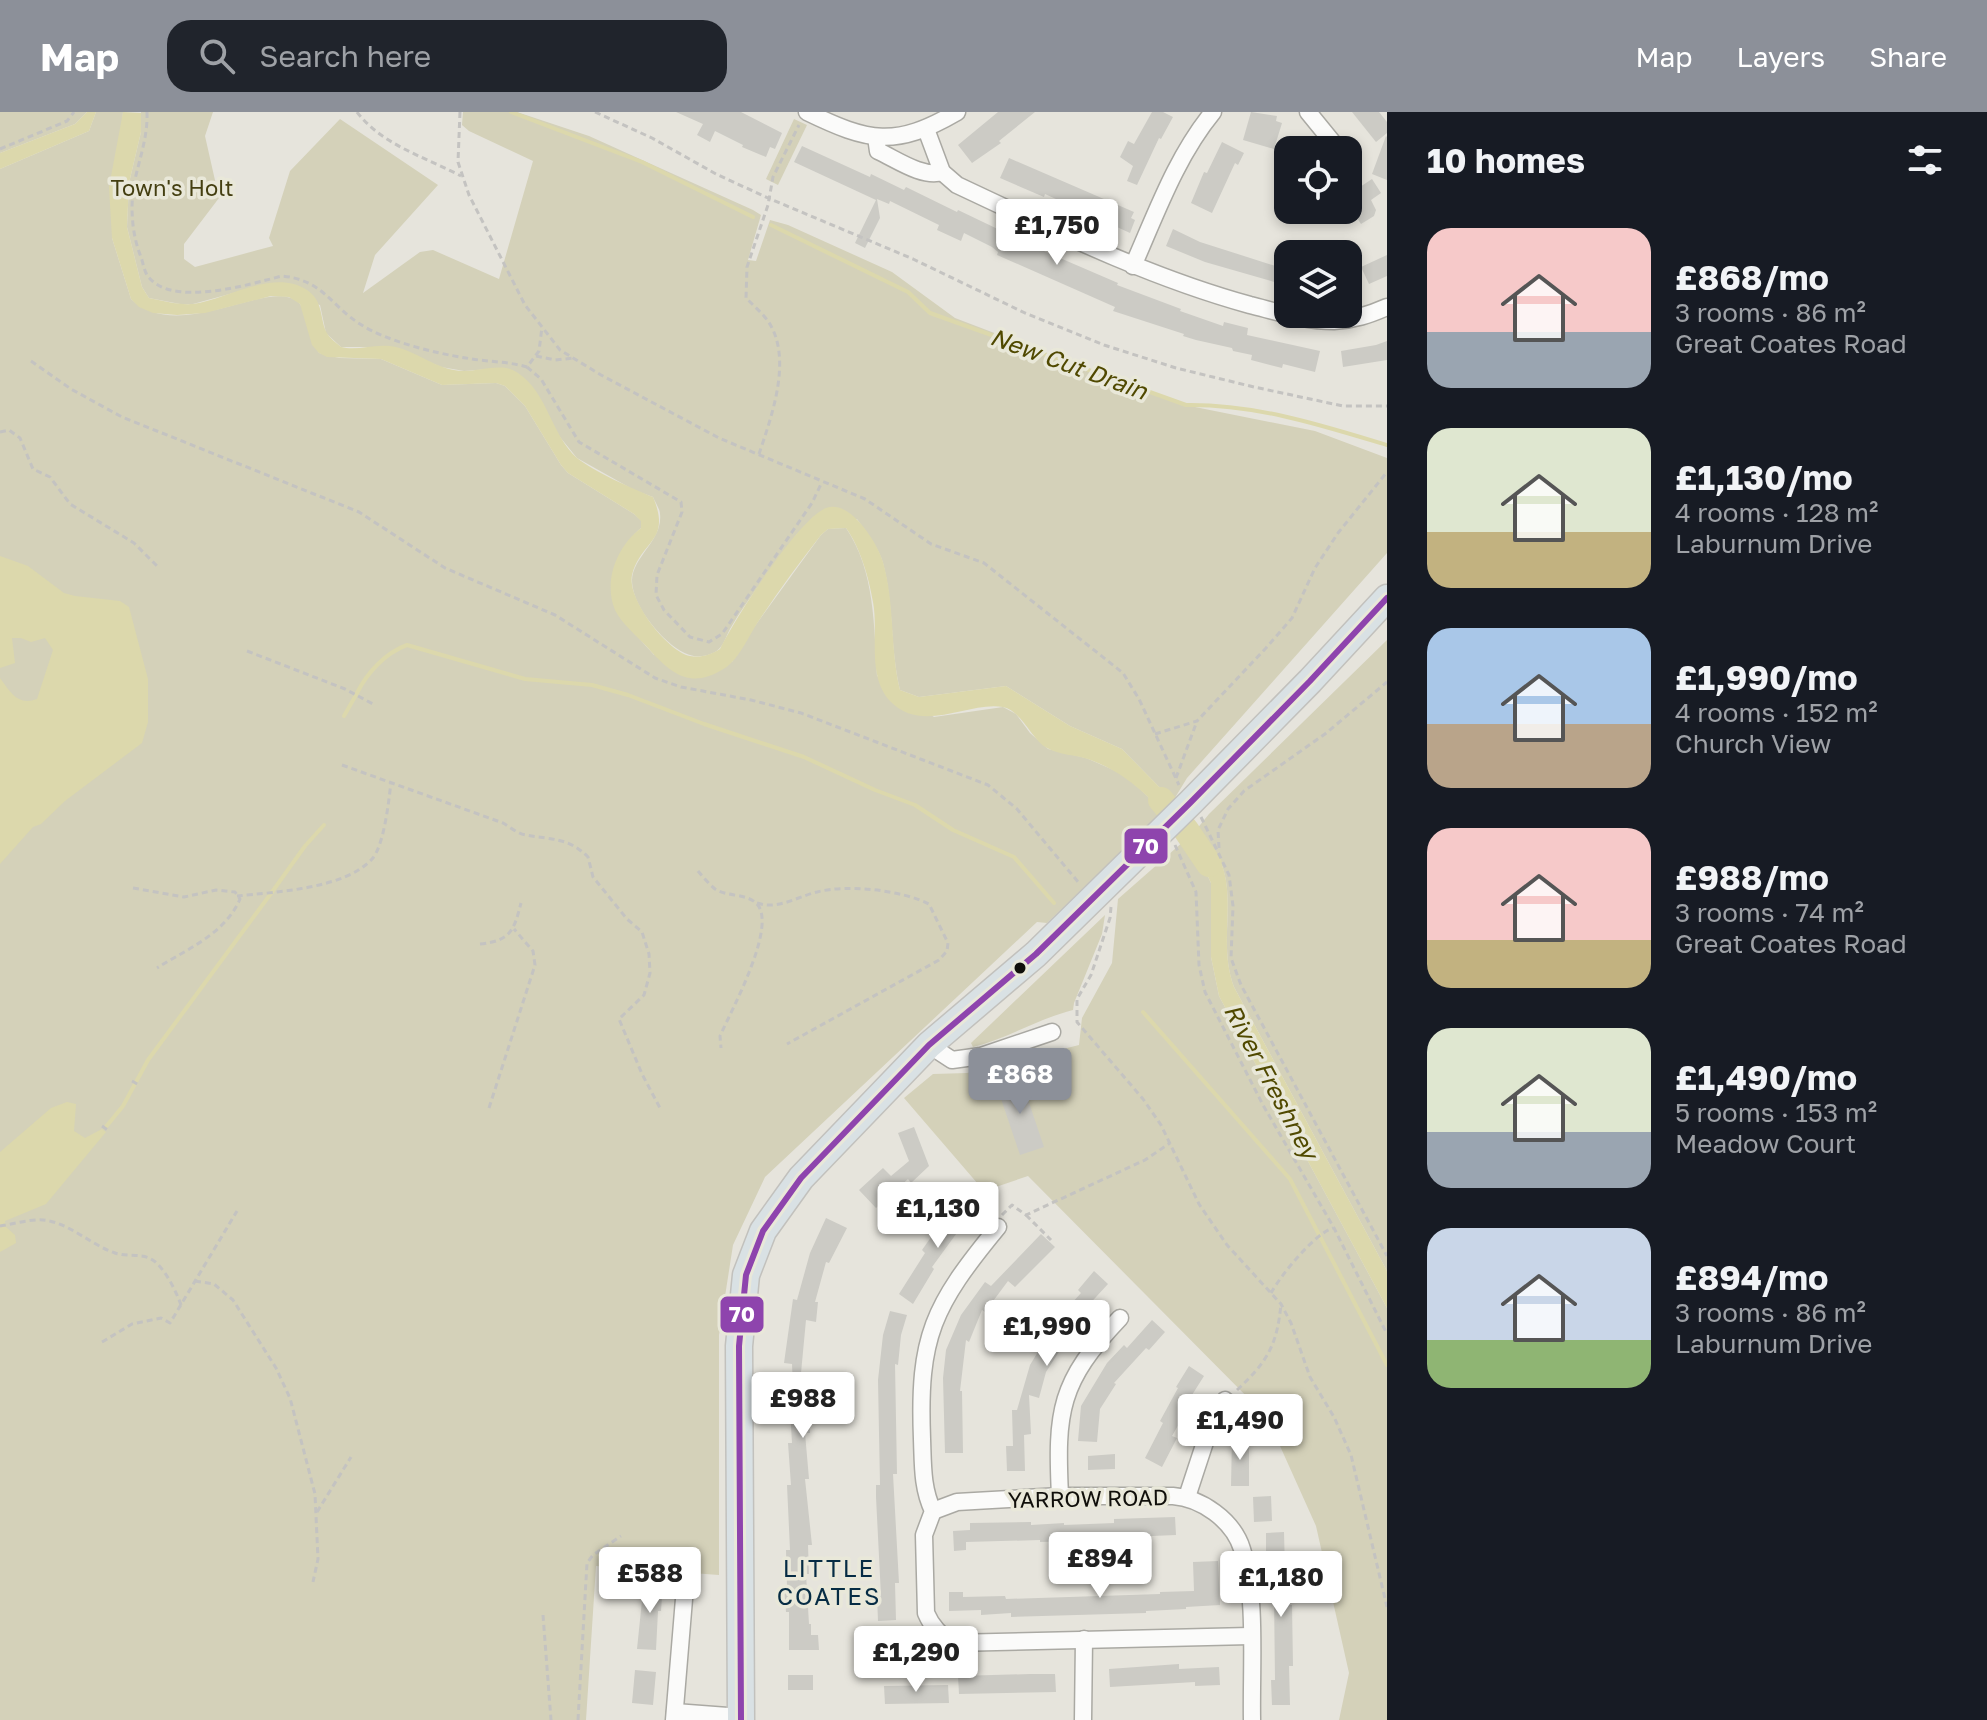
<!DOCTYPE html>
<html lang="en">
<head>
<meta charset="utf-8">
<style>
	body { margin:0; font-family:"Golos Text",sans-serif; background:#20242c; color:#f1f3f6; height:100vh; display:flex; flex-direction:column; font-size:30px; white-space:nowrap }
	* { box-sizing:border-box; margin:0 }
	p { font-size:26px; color:#9ea1a6 }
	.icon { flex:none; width:44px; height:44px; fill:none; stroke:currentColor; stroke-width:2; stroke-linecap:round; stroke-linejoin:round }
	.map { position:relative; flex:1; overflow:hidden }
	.side { display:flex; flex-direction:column; background:#171b24; width:600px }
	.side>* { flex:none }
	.buttons { position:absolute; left:1274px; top:24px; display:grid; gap:16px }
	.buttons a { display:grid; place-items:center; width:88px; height:88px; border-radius:16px; background:#171b24; box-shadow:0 4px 12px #0003; font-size:40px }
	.price { position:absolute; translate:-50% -68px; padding:0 18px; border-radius:8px; background:#fff; color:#222; font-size:26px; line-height:52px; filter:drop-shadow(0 2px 4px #0008) }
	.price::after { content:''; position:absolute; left:50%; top:48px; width:24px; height:18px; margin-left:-12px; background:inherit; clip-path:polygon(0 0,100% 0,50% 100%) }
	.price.current { background:#8c9099; color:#fff }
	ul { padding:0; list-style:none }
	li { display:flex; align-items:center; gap:24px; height:200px; padding:0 40px }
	li span { display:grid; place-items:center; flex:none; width:224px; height:160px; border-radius:24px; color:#555 }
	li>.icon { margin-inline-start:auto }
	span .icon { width:96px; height:96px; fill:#fffc; stroke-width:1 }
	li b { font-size:34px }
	h2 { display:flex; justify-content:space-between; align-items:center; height:96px; padding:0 40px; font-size:34px }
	header { display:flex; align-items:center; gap:48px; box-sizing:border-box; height:112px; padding:0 40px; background:#8c9099; color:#fff }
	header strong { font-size:38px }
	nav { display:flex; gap:44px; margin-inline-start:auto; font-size:28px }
	.search { width:560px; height:72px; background:#20242c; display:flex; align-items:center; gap:20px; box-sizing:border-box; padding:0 28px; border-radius:24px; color:#9ea1a6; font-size:30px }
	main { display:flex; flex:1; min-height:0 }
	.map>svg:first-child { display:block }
	.green { fill:#d4d1b9 }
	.water { fill:#dcd8ac }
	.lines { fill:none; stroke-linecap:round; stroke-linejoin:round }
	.stream { stroke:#dcd8ac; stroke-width:4 }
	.river { stroke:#dcd8ac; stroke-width:26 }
	.building { fill:#cccbc5 }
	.street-casing { stroke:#aaa9a3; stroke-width:19 }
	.primary-casing { stroke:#c2c1bd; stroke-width:29 }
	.path { stroke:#c4c3c1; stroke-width:3; stroke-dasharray:6 4; stroke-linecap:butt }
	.street { stroke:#fbfbfa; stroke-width:16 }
	.primary { stroke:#d9e1e4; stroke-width:26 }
	.bus-1-casing { stroke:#e9e8d9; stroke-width:12 }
	.bus-1 { stroke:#8e44ad; stroke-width:6 }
	.bus-dot { fill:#100f0a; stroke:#e9e8d9; stroke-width:3 }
	.labels { text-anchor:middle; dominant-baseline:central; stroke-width:7; stroke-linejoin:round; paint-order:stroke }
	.park-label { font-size:22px; fill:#443f11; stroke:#e9e8d9 }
	.street-label { font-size:22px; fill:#100f0a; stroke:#e9e8d9 }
	.water-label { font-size:24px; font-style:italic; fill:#504900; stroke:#e9e8d9 }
	.neighbourhood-label { font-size:24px; letter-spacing:2px; fill:#062c44; stroke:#e9e8d9 }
	.line-badge { stroke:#e9e8d9; stroke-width:3 }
	.badge-label { font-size:22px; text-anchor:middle; font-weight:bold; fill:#fff }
</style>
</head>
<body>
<header>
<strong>Map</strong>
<div class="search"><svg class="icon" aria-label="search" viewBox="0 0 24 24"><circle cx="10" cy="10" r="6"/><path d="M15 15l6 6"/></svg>Search here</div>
<nav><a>Map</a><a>Layers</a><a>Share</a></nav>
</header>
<main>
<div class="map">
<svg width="1387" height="1608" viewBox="0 0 1387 1608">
	<rect width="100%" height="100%" fill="#e6e4dc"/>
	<g class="green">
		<polygon points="0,0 87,0 75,12 0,41"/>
		<path d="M96,0H123L112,126L131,187C179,233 268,165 298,190C306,197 314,229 319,241L339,246L381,247L442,273L496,271L505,274L525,294L561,353L568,361L634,402L642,409L641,416C632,423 628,431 622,441C595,488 624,508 654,543L732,550L752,518L821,423L828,417L846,416C875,459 874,514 877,564L934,605L1003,595L1016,602L1030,621L1048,637L1086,646L1125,663L1163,699L1047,811L1037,810L765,1065L733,1133L719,1223V1463L596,1454L586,1608H0V57L89,19Z"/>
		<path d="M141,0H213L205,24L219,86L184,132V147L195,155L273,134L269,126L290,59L340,7L438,73L375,143L363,181L420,140L433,138L499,167L533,49L469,19L462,13L463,0H517L589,24L753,98L761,103L748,148L756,149L770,108L788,113L892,160L955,206L1180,292L1315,319L1387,346V441L1187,666L1173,689L1122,637L1070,614L1006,574L919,585L900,578C890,536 894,493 883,451C879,436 866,420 857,407L797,422C775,453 749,484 730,517C725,526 723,537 713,541C693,550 678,539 664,526C650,512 632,489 632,468C633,444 663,428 660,402C660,397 655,390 653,385L634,378L577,346L504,256L464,259L441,255L394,235H341L326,221L320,193L255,175L193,192H180L149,186L142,175L127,115L129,71L141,20Z"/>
		<polygon points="794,7 807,13 778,73 766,67"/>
		<path d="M1387,528V1159L1234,875C1213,819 1251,764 1196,718L1209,702Z"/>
		<polygon points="1184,729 1201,750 1211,771 1211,845 1219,884 1387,1196 1387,1608 1339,1608 1349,1561 1316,1414 1267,1305 1028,1064 984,1079 904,986 933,962 967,961 1079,933 1082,906 1112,851 1118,787"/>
		<path d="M1105,803L1102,822L1074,891L1073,898C1038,907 1008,926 973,935L971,931Z"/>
	</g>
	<g class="water">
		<polygon points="87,0 96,0 89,19 0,57 0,41 75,12"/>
		<path d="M123,0L141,1V20L129,71L127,115L142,175L149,186C163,189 178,193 193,192C228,187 274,156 307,178C322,188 320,202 325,217C327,224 335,230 341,235C357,239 373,232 390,234C416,237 436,259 464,259C482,259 503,250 518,261C548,281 551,323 577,346C593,359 633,377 653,385C672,430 641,428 632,463C627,487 667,539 690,544C701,546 710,543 720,537C734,508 798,407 826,396C850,387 877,430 883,450C895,492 890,536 900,578L919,585L1006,574L1070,614L1122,637L1173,689L1163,699C1138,675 1121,659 1088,647C1076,643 1059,643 1047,636C1031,627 1022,599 1003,595C969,589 923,622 891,590C866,565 879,521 873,490C869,466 860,435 846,416L828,417L821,423C800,450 779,478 760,507C748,524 739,550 720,559C711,564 700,568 690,566C673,564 658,547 647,535C637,524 621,511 615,498C603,469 617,434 641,416V409L634,402L568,361L561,353L525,294L505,274L496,271L442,273L381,247L327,245L319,241L312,233L300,192L289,185L271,184L205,201L177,203L153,201L139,195L131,187L112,126L109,75Z"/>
		<path d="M0,444L28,454L64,481L75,484L120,489L129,495L148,567V610L142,631L65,689L41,712L33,715L0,752V566C11,581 18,594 37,587L53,538L45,526L31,530L21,526H12L15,551L0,556Z"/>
		<path d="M1196,718C1251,763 1213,819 1234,875L1387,1159V1196L1219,884L1211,845V771L1201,750L1184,729Z"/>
		<polygon points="67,990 76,992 74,1019 85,1026 102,1017 106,1020 46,1092 5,1109 6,1115 15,1123 16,1131 0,1140 0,1040 51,996"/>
	</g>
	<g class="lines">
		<g class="stream">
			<polyline points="511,0 642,50 753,105"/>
			<path d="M771,113L908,180L930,201L1186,293C1256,292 1321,313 1387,333"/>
			<path d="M357,581C367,561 385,541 407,533L525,567L592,573L628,583L704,612L804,645L875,678L915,693L953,718L1014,745L1054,791"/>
			<polyline points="344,604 356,583"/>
			<polyline points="272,780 305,734 324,713"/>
			<polyline points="1143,900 1290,1067 1387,1253"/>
			<polyline points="105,1016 123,994 148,948 272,780"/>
		</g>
		<polyline class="river" points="1161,688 1186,718 1209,752"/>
	</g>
	<g class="building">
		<polygon points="676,0 741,0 782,21 775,37 770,35 766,45 742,35 743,33 715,19 710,30 697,23 703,12"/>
		<polygon points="998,0 1035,0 999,29 1001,31 972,51 958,33"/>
		<polygon points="1152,0 1163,0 1173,5 1161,27 1159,26 1137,73 1127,69 1133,54 1120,45 1128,29 1134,32"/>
		<polygon points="1251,0 1277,4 1276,9 1282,11 1274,37 1243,28"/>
		<polygon points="1352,0 1379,0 1387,10 1387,21 1376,30"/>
		<polygon points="1386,24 1387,25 1387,68 1372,62"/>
		<polygon points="1222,30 1244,41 1238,53 1235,51 1212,101 1191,91 1204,60 1207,61"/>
		<polygon points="802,34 870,65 871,62 904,78 906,75 957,100 958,98 1046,140 1118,171 1117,173 1181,197 1180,199 1223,214 1224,210 1248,216 1247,223 1320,239 1315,260 1283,252 1282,256 1251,248 1252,243 1233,239 1232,236 1196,228 1183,224 1184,222 1113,199 1115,195 997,143 998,140 992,135 964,121 961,129 937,118 939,113 890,89 889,92 877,87 880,106 865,136 855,131 876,88 794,50"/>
		<polygon points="1009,46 1134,100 1131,106 1135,108 1130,121 1045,82 1044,85 1000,66"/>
		<polygon points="1372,67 1381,81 1371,88 1376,98 1374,104 1361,112 1348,92 1348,83"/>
		<polygon points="1173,117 1200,130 1288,158 1288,174 1205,150 1166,134"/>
		<polygon points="1387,143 1387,164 1369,172 1361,155"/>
		<polygon points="1387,229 1387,248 1343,255 1341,239 1376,233"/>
		<polygon points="1020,964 1044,1035 1020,1043 996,972"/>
		<polygon points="914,1015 929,1054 911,1071 908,1067 876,1096 859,1078 883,1056 891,1064 909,1049 898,1021"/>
		<polygon points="968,1091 981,1105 962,1122 959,1118 932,1155 934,1157 913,1192 899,1182 925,1141 922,1138 936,1118"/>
		<polygon points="826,1106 847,1116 829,1151 826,1150 815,1190 818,1190 816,1210 806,1208 801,1261 810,1261 812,1286 808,1286 810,1321 805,1321 809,1367 805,1367 812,1433 808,1433 809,1462 806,1462 809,1512 811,1512 811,1523 818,1523 819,1538 789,1538 789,1500 786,1500 784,1475 787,1475 786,1438 790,1438 787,1373 791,1373 788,1331 792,1331 790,1297 794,1297 792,1252 784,1251 793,1187 797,1188 810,1141"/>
		<polygon points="1041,1122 1055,1135 1015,1175 1008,1169 985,1200 982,1198 969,1230 966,1228 960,1279 962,1279 963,1341 945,1341 943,1266 946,1238 961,1203 985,1170 991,1174"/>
		<polygon points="1094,1159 1108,1172 1084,1198 1087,1201 1061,1230 1064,1232 1046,1260 1039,1286 1029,1283 1031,1322 1024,1323 1025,1359 1007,1359 1006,1334 1013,1334 1012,1298 1017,1298 1030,1253 1059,1205 1081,1181 1078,1178"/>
		<polygon points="890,1199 907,1203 901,1223 898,1253 895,1252 897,1362 893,1362 899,1471 895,1471 896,1508 878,1509 877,1484 881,1484 876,1385 876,1373 880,1373 878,1268 883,1223"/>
		<polygon points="1152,1208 1165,1220 1149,1238 1146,1236 1114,1271 1116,1272 1100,1297 1097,1330 1078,1329 1081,1294 1107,1251 1124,1233 1127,1236"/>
		<polygon points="1189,1254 1204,1264 1185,1294 1188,1296 1172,1324 1177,1326 1162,1355 1145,1346 1163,1311 1160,1309 1178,1276 1176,1275"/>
		<polygon points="1232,1325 1249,1325 1249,1374 1231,1374"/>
		<polygon points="1115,1342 1115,1357 1088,1358 1088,1344"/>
		<polygon points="1271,1384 1272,1409 1254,1410 1253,1385"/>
		<polygon points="1175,1405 1176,1423 1104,1426 1104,1430 1079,1431 1079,1429 1040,1430 1040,1428 966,1430 966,1438 954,1439 953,1419 970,1418 970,1411 1031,1410 1031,1413 1064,1411 1064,1413 1114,1411 1114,1407"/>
		<polygon points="1284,1420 1285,1458 1290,1458 1290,1493 1292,1493 1293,1554 1289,1554 1290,1593 1272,1593 1271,1568 1275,1568 1274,1484 1272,1484 1271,1446 1266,1446 1266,1421"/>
		<polygon points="1218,1449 1220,1493 1186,1495 1186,1497 1146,1499 1146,1501 1011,1505 1011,1501 981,1503 981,1498 949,1499 949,1480 963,1480 963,1485 1005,1484 1006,1487 1160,1482 1160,1480 1194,1479 1193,1450"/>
		<polygon points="644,1469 663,1470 661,1499 658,1499 656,1538 637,1537"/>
		<polygon points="886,1519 887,1544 869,1544 868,1520"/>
		<polygon points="1179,1552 1179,1557 1219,1555 1220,1573 1195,1574 1195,1570 1110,1575 1109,1557"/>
		<polygon points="635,1558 656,1560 653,1593 632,1591"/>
		<polygon points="1030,1562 1055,1562 1056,1580 959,1582 958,1564"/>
		<rect x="788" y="1563" width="25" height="15"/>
		<polygon points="948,1573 949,1591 885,1592 884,1574"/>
	</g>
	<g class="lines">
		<g class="street-casing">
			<g id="street">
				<path d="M807,0C869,30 895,36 957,0"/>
				<polyline points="1308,0 1339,38"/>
				<path d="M926,17L942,60L957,73C1053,118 1148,165 1250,193C1278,200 1305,209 1334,209C1354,208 1369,203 1387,195"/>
				<path d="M876,25L878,39C896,47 922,66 942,60"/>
				<path d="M1133,154C1156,102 1176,45 1213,0"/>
				<polyline points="929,933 952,948 981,944 1052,920"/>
				<path d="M998,1115C933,1194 918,1224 922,1327C923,1353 922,1376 933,1399L924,1423L926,1501C932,1515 940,1523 953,1531L1250,1524"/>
				<path d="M1060,1384C1056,1299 1059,1270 1120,1206"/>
				<polyline points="1187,1385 1208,1321 1225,1288"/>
				<path d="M933,1399L957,1390L1060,1384H1173C1201,1386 1233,1408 1242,1437C1257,1485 1251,1556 1252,1608"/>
				<polyline points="919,1553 939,1521"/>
				<polyline points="675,1600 741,1605"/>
				<polyline points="674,1608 684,1487"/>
				<polyline points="1083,1608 1084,1527"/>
			</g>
		</g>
		<g class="primary-casing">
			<polyline id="primary" points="741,1608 739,1234 746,1163 763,1119 801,1066 929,933 1036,842 1190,691 1310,569 1387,486"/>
		</g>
		<g class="path">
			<path d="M147,0C148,25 139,48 134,72C130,96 132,123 141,145C143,151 144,158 147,163C170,197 250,172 282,164C323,168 330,193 360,212C386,229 434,241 466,246C486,250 507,249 527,255L539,239L542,215"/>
			<path d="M357,0C382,33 425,45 461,64"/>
			<polyline points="460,0 458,50 469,83 525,193 560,238 601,263 719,326 865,387 931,432 984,451 1123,561 1139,587 1179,673"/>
			<polyline points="595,0 652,26 716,62 768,86 913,147 1025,201 1104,233 1176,256 1254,275 1343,294 1387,294"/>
			<polyline points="0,37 67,9 74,0"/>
			<polyline points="536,244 555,248 574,246"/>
			<polyline points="31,249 71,277 122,305 359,400 445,456 555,503 655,566 681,575 751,588 801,601 988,673 1017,697 1079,771"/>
			<polyline points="527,255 541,267 579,330 681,390 682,400 657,463 656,483 664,498 690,525 709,530 722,522 812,391 822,370"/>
			<polyline points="0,320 9,318 20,326 33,357 50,365 70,392 134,431 159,456"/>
			<path d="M759,342C772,303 793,246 768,209C762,201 753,193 746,186L747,155L768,93L773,65L799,13"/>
			<polyline points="247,539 345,577 373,592"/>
			<polyline points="1155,622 1197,609 1266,536 1292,506 1315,456 1338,421 1387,360"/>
			<path d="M342,653L503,711C510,715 518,722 526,723C552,728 568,725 588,745L593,765L627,807L642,820L649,842L650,861L644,883L619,907L642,962L660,996"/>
			<polyline points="1176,666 1197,609"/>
			<polyline points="1201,705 1229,763 1233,794 1231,846 1241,873 1387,1144"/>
			<polyline points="1175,733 1196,780 1199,853 1205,880 1263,993 1334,1116 1387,1222"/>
			<polyline points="1219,736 1218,718 1228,697 1244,679 1325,622 1387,570"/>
			<path d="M698,759C703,765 709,772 715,777C727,785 745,781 756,791C779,812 731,899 720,924L721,936"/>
			<path d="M133,776L184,785L216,778L235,780L240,787C225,822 187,837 157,856"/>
			<path d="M237,784C275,780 345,777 372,747C384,734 389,688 391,670"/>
			<path d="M757,791C779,798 796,785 817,780C847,772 901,778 929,792L948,831L947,839L939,848L787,932"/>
			<polyline points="1111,795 1110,806 1091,863 1077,887 1077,910 1143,987 1161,1013 1199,1092 1227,1133 1281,1192 1291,1211 1310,1265 1334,1305 1351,1343 1387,1495"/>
			<path d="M480,832C511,829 514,818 521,791"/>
			<polyline points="132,969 139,973"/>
			<polyline points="489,996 535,853 533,839 514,817"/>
			<polyline points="102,1014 109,1019"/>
			<polyline points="1002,1103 1012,1093 1026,1103 1145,1048 1170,1031"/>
			<polyline points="1026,1103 1051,1128"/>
			<path d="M0,1114C13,1112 30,1107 43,1108C68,1110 91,1133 115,1141C126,1145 141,1141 151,1147C164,1154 176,1179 181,1193"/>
			<polyline points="195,1169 214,1172 233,1188 276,1256 290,1286 315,1382 318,1447 313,1470"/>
			<path d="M1271,1181C1281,1163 1314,1122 1333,1116"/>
			<polyline points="102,1230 132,1212 161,1206 170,1211 237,1099"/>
			<path d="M1237,1278C1267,1250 1277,1234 1281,1192"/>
			<polyline points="317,1400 351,1345"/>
			<polyline points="543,1503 551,1608"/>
			<polyline points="578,1608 587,1451 593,1443 621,1424"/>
		</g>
		<use href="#street" class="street"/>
		<use href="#primary" class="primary"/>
		<g class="bus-1-casing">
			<polyline id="bus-1" points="741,1608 739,1234 746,1163 763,1119 801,1066 929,933 1036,842 1190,691 1310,569 1387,486"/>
		</g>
		<use href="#bus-1" class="bus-1"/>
	</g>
	<circle class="bus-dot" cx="1020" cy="856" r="7"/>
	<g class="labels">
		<g class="park-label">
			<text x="172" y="75">Town's Holt</text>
		</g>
		<g class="street-label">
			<text transform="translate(1088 1386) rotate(-1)">YARROW ROAD</text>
		</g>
		<g class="water-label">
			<text transform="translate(1069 251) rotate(20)">New Cut Drain</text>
			<text transform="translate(1272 969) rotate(62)">River Freshney</text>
		</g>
		<g class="neighbourhood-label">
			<text x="829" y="1455">LITTLE<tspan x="829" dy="28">COATES</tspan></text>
		</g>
	</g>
	<g class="line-badge">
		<rect x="1123" y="715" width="46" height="38" rx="8" fill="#8e44ad"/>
		<rect x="719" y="1183" width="46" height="39" rx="8" fill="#8e44ad"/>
	</g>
	<g class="badge-label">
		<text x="1146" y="742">70</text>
		<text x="742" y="1210">70</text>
	</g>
</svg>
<div class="buttons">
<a><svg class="icon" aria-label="locate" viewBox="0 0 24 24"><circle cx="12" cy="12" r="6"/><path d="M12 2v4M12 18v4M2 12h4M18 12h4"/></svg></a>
<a><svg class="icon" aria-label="layers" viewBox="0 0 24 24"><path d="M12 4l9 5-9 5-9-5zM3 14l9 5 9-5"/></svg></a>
</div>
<b class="price" style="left:1057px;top:155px">£1,750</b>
<b class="price current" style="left:1020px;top:1004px">£868</b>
<b class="price" style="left:938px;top:1138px">£1,130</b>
<b class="price" style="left:1047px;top:1256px">£1,990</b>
<b class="price" style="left:803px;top:1328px">£988</b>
<b class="price" style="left:1240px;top:1350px">£1,490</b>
<b class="price" style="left:1100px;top:1488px">£894</b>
<b class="price" style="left:650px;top:1503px">£588</b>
<b class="price" style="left:1281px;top:1507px">£1,180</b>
<b class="price" style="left:916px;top:1582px">£1,290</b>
</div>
<section class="side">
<h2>10 homes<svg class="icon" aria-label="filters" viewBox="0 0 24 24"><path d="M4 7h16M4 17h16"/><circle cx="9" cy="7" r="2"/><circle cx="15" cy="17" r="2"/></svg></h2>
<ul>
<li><span style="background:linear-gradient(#f6c9c9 65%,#9aa5b1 0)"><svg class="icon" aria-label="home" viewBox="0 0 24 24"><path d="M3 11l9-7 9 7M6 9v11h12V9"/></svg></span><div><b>£868/mo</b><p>3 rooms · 86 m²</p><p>Great Coates Road</p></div></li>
<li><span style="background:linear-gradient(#dfe7d0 65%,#c2b280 0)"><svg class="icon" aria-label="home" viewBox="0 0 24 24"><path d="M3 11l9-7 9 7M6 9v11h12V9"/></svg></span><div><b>£1,130/mo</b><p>4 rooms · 128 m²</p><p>Laburnum Drive</p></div></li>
<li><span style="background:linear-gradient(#a9c7e8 60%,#b9a48a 0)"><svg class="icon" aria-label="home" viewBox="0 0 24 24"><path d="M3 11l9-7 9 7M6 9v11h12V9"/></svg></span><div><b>£1,990/mo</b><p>4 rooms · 152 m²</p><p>Church View</p></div></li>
<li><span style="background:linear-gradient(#f6c9c9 70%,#c2b280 0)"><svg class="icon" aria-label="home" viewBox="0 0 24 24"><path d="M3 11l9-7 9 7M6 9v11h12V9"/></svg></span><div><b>£988/mo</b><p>3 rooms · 74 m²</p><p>Great Coates Road</p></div></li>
<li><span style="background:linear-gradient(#dfe7d0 65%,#9aa5b1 0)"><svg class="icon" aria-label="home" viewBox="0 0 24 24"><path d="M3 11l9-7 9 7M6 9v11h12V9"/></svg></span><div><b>£1,490/mo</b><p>5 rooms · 153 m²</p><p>Meadow Court</p></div></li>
<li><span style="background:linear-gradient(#c9d6e8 70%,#8fb573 0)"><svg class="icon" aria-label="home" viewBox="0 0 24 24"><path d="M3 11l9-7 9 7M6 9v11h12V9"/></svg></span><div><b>£894/mo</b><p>3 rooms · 86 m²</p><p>Laburnum Drive</p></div></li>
</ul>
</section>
</main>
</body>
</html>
